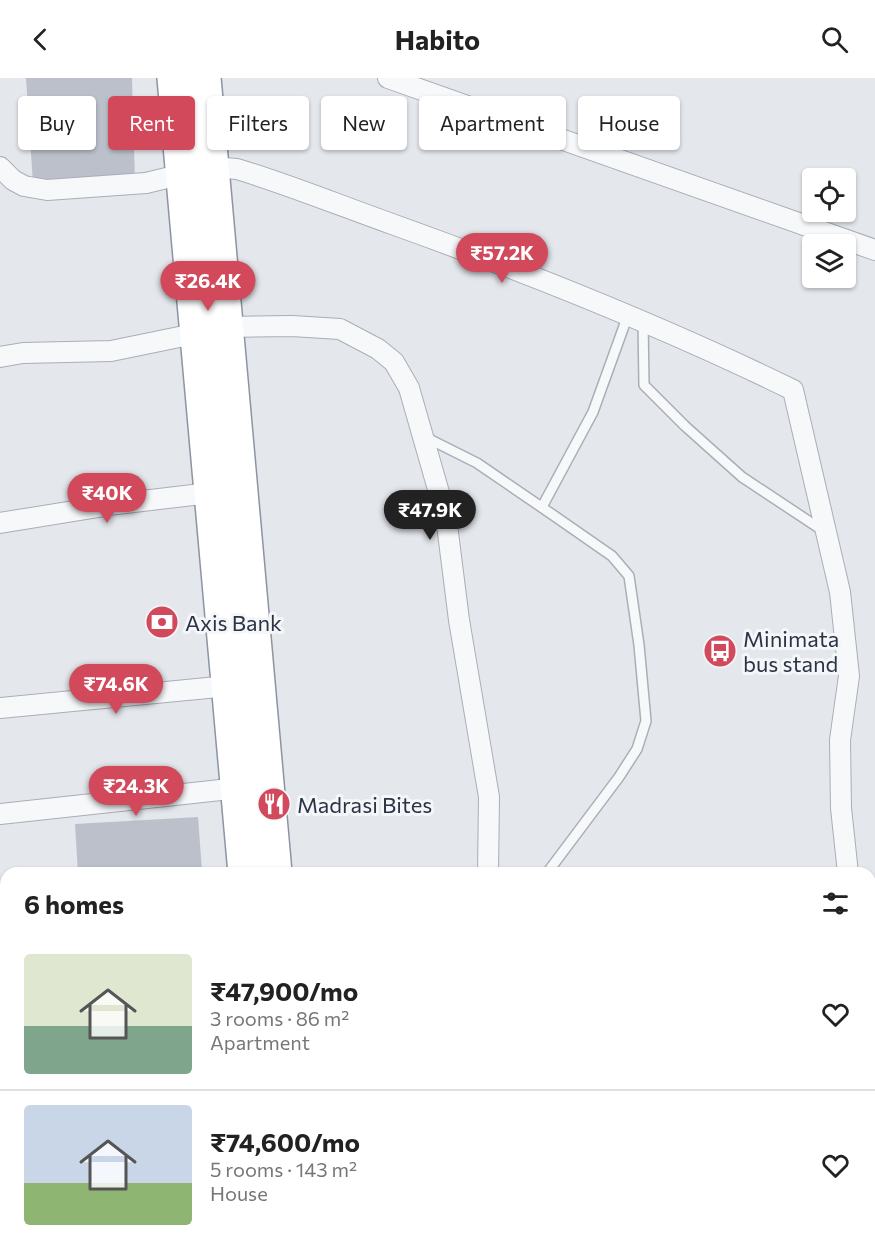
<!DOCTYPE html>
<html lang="en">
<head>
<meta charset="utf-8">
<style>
	body { margin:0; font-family:Commissioner,sans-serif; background:#f2f2f2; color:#222; height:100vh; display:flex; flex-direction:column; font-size:22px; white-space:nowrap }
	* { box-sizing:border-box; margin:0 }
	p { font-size:20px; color:#767676 }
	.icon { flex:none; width:33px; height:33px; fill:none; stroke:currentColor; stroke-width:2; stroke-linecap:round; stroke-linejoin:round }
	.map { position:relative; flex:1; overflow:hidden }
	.side { position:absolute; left:0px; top:789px; width:876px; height:386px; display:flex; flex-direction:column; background:#fff; border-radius:18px 18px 0 0; box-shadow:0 2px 4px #0004 }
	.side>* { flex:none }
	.top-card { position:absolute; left:18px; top:18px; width:840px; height:54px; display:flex; gap:12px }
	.tools { position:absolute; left:802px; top:90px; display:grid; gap:12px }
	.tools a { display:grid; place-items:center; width:54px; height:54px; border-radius:6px; background:#fff; box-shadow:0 2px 4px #0004; font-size:30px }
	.price { position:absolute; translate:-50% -51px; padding:0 14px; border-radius:21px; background:#d1495b; color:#fff; font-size:20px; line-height:39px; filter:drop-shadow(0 2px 3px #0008) }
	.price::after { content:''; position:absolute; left:50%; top:36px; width:18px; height:14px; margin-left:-9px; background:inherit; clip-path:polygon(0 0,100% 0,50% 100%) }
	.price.active { background:#222; color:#fff }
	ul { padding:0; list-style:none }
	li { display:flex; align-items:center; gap:18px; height:150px; padding:0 24px }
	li+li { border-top:2px solid #e0e0e0 }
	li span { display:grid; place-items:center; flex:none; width:168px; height:120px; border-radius:6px; color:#555 }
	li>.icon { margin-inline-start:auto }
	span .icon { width:72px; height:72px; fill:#fffc; stroke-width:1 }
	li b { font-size:26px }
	h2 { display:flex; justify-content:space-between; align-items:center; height:72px; padding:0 24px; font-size:26px }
	.tag { padding:0 21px; border-radius:6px; background:#fff; box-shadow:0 2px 4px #0004; font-size:21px; line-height:54px }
	.tag.active { background:#d1495b; color:#fff }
	header { display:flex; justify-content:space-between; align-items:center; height:78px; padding:0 24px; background:#fff; font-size:27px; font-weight:700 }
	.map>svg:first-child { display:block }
	.building { fill:#bbc0ca }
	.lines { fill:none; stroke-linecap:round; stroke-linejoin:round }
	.lane-casing { stroke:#a9aeb7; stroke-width:12 }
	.street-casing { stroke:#a9aeb7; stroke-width:22 }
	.secondary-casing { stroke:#a9aeb7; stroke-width:30 }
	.highway-casing { stroke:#8b94a3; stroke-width:36 }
	.lane { stroke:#f7f8fa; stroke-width:9 }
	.street { stroke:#f7f8fa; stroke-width:20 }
	.secondary { stroke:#fff; stroke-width:27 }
	.highway { stroke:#fff; stroke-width:33 }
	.labels { text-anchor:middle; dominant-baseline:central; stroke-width:6; stroke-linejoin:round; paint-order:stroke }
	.poi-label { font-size:22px; fill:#2b3445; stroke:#f4f6f9; text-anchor:start }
</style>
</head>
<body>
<header><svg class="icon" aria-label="back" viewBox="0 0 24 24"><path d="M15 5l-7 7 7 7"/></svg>Habito<svg class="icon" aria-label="search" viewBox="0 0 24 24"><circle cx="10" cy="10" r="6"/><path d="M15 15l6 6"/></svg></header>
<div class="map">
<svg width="875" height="1174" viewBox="0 0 875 1174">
	<rect width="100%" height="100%" fill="#e4e7ec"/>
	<g class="building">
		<polygon points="26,0 132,0 135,104 33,105"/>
		<polygon points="198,739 202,793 78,795 75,746"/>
	</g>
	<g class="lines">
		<g class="lane-casing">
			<g id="lane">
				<polyline points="643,243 644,307 685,348 742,399 822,452"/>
				<polyline points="425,359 477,385 553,437 612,478 629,498 639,567 646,643 637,671 619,699 547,795"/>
				<polyline points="542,429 593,334 628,237"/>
			</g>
		</g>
		<g class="street-casing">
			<g id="street">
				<polyline points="388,0 875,172"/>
				<path d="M0,89L13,102L24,108L47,112L146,105L212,89L237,91C290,107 341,128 392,146C529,195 662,248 793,312L840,514L849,598L840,662L841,730L848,795"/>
				<polyline points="0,279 23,275 111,273 228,249 292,248 340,251 378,271 394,284 409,310 446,439 459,542 489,719 488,795"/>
				<polyline points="0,445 117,426 210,415"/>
				<polyline points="0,630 228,608"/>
				<polyline points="0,736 248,709"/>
				<polyline points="870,863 875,861"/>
				<polyline points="870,895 875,912"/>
				<polyline points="870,1022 875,1019"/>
				<polyline points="0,1041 6,1040"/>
				<polyline points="460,1174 476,1168"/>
			</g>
		</g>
		<g class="secondary-casing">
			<g id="secondary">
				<polyline points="870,1039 875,1037"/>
				<polyline points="870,1123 875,1121"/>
				<polyline points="508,1174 523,1168"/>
				<polyline points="735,1174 750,1168"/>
			</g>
		</g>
		<g class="highway-casing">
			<g id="highway">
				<polyline points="174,0 245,795"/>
				<polyline points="204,0 275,795"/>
				<polyline points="870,1061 875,1059"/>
				<polyline points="870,1090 875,1088"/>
				<polyline points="277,1168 277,1174"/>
				<polyline points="308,1168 308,1174"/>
				<polyline points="575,1174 590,1168"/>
				<polyline points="652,1174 666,1168"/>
			</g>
		</g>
		<use href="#lane" class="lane"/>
		<use href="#street" class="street"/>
		<use href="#secondary" class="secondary"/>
		<use href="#highway" class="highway"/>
	</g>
	<defs>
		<g id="bank-disc" transform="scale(1.725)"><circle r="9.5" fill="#d1495b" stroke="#f4f6f9"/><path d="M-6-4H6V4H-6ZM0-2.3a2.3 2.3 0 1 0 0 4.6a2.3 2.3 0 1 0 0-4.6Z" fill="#fff"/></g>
		<g id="bus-disc" transform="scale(1.725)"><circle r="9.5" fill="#d1495b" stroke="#f4f6f9"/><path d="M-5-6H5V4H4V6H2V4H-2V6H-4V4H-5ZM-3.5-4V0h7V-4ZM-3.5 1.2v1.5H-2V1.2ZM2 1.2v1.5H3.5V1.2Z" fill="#fff"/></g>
		<g id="restaurant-disc" transform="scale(1.725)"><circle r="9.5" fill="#d1495b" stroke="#f4f6f9"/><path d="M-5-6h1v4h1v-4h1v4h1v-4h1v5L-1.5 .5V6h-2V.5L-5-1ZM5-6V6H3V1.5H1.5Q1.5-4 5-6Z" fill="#fff"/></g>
	</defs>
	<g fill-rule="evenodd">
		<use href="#bank-disc" x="162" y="544"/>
		<use href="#bus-disc" x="720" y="573"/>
		<use href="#restaurant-disc" x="274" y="726"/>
	</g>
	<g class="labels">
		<g class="poi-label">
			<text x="185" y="544">Axis Bank</text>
			<text x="743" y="560">Minimata<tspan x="743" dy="25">bus stand</tspan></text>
			<text x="297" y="726">Madrasi Bites</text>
		</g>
	</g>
</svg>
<div class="tools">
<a><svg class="icon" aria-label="locate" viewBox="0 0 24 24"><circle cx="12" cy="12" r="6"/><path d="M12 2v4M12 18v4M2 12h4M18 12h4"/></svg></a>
<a><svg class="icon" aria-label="layers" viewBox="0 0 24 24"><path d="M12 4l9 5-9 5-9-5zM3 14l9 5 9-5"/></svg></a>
</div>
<b class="price" style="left:502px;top:206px">₹57.2K</b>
<b class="price" style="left:208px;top:234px">₹26.4K</b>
<b class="price" style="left:107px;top:446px">₹40K</b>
<b class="price active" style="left:430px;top:463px">₹47.9K</b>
<b class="price" style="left:116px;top:637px">₹74.6K</b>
<b class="price" style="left:136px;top:739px">₹24.3K</b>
<div class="top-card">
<a class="tag">Buy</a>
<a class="tag active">Rent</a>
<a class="tag">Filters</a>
<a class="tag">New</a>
<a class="tag">Apartment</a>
<a class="tag">House</a>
</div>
<section class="side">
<h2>6 homes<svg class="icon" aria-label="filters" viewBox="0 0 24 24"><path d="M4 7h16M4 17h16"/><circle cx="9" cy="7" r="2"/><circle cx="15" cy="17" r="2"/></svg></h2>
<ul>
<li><span style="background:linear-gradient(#dfe7d0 60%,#7fa58c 0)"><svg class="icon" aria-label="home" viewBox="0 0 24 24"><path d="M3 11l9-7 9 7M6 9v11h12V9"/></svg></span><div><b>₹47,900/mo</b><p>3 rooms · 86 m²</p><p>Apartment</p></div><svg class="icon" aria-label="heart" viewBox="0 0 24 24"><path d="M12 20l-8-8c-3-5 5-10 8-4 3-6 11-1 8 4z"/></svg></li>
<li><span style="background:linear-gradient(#c9d6e8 65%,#8fb573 0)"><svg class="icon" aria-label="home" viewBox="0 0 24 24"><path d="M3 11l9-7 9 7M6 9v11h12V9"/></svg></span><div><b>₹74,600/mo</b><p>5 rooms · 143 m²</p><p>House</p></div><svg class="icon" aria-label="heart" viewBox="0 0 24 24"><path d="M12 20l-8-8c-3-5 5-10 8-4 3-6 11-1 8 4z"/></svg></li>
</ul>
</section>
</div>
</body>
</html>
